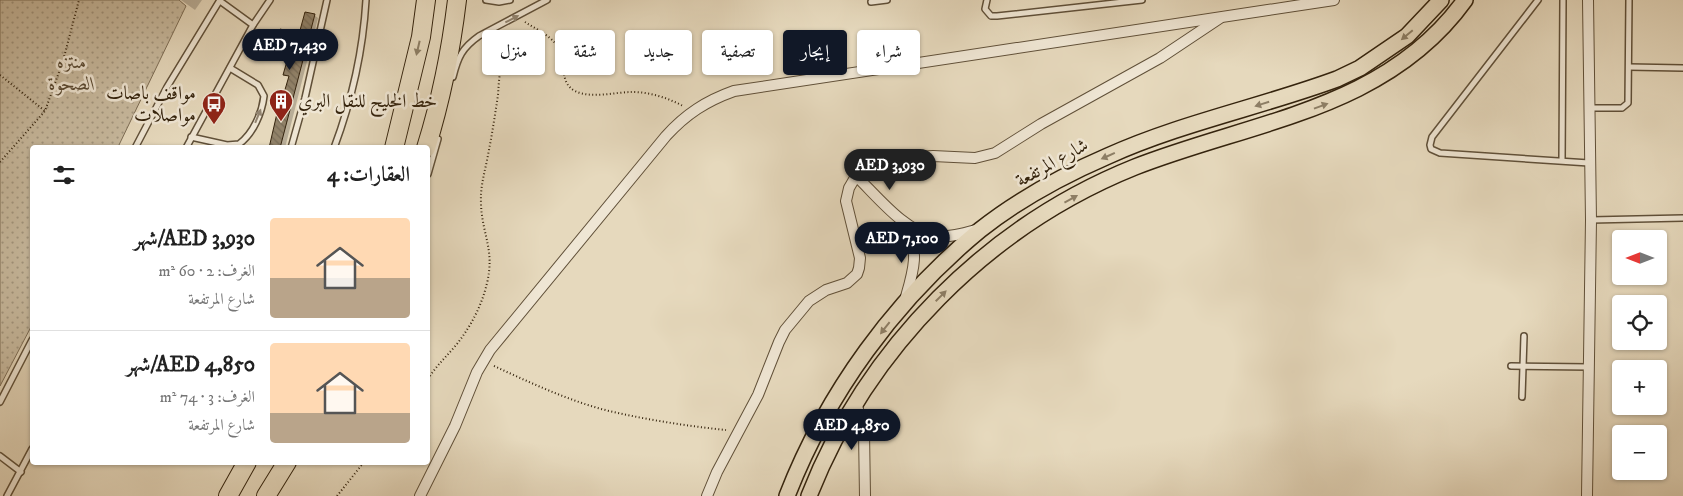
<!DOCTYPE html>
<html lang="ar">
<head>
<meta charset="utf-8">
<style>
	body { margin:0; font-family:"IM FELL DW Pica",Amiri,serif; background:#f6f6f6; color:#222; direction:rtl; height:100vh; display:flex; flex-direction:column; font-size:19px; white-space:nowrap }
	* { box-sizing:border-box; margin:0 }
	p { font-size:16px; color:#767676 }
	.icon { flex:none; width:28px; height:28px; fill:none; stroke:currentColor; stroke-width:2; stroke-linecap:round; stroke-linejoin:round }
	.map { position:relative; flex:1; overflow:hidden; direction:ltr }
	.details { position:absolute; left:30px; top:145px; width:400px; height:320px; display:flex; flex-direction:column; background:#fff; border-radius:5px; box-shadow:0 1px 4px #0004; direction:rtl }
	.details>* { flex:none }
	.guide { position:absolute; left:445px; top:30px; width:475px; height:45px; direction:rtl; display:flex; gap:10px }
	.needle { width:32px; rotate:270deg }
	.tools { position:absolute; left:1612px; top:230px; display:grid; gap:10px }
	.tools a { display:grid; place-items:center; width:55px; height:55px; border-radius:5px; background:#fff; box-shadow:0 1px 4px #0004; font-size:25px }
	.price { position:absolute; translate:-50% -42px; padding:0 11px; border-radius:18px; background:#111827; color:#fff; font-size:16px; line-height:32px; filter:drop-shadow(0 1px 2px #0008) }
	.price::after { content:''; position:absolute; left:50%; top:30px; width:15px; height:11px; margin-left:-8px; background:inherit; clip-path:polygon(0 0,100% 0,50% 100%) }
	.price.selected { background:#222; color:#fff }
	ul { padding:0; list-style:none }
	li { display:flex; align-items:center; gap:15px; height:125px; padding:0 20px }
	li+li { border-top:1px solid #e0e0e0 }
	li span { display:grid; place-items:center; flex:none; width:140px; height:100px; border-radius:5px; color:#555 }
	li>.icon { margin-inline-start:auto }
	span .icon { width:60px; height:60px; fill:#fffc; stroke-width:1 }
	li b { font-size:21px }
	h2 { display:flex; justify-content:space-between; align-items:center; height:60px; padding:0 20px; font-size:21px }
	.pill { padding:0 18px; border-radius:5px; background:#fff; box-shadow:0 1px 4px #0004; font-size:18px; line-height:45px }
	.pill.selected { background:#111827; color:#fff }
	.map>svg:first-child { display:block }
	.park { fill:url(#park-dots); stroke:#7e6e56 }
	.shadow { fill:#0003 }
	.building { fill:url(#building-back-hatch); stroke:#34230d }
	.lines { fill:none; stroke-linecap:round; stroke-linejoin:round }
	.lane-casing { stroke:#605039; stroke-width:8 }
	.street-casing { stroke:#605039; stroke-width:12 }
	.primary-casing { stroke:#34230d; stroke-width:18 }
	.highway-casing { stroke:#34230d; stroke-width:20 }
	.path { stroke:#34230d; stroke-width:2; stroke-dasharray:1 2.5; stroke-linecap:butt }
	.lane { stroke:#efe6d4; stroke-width:5 }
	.street { stroke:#efe6d4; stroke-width:10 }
	.primary { stroke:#e6d9bd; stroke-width:15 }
	.highway { stroke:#e6d9bd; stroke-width:18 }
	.oneway { fill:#928470 }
	.oneway2 { fill:#8d7e65 }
	.labels { text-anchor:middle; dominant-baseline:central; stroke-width:5; stroke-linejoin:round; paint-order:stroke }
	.park-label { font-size:19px; font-style:italic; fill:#594932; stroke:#efe6d4 }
	.poi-label { font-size:19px; fill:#34230d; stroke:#efe6d4; text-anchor:end }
	.street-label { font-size:19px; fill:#34230d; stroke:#efe6d4 }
</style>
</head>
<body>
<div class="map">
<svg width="1683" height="496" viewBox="0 0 1683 496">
	<defs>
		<pattern id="park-dots" width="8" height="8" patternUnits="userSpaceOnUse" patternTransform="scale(1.25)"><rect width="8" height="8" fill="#c8ba9f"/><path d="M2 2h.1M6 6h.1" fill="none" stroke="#a39780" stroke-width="1.8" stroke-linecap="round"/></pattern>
		<pattern id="building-back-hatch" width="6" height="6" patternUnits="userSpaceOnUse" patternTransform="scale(1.25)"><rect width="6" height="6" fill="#918269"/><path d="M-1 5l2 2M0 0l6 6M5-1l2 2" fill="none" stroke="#776a55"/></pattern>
	</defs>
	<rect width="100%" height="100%" fill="#e6d9bd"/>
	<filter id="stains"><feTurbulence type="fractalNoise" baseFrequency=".004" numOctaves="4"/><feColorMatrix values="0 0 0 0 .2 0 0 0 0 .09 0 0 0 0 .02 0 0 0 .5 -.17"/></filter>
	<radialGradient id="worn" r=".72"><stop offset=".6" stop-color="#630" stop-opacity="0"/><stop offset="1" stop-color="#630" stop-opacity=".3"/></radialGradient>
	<polygon class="park" points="0,0 179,0 186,6 118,147 32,148 32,325 0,386"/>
	<g class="shadow">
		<polygon points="181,0 202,0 195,10"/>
		<polygon points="314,15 318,18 285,148 270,148 290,77 284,74 288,61 270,55 277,49 300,36"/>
	</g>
	<polygon class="building" points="305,12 315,14 280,148 269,148 278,109 279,110 289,76 283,75 287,61 269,56 271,46 276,47 280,29 299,34"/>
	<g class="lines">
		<g class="lane-casing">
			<g id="lane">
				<polyline points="486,0 499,2 510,0"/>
				<polyline points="987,0 985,9 991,16 997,16 1142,0"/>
				<polyline points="1538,0 1432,137 1430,145 1431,149 1440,153 1589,163"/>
				<polyline points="220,1 253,25"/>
				<polyline points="871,2 887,0"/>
				<polyline points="1629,67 1683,68"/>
				<path d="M453,77C458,57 462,48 479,36L547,0"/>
				<polyline points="1590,108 1622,108 1628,103 1629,0"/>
				<path d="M191,137L227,145L239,144C253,134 262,113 264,96L258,85L230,68"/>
				<polyline points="135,148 167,87 220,0"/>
				<polyline points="186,148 253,25 270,0"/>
				<polyline points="291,148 305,98 327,0"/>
				<path d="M334,148C352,100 363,51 366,0"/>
				<polyline points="1562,160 1563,0"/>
				<polyline points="428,174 438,139"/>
				<polyline points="1591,220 1683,218"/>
				<polyline points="1511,366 1589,367"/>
				<polyline points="1522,397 1524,336"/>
				<polyline points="0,402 32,340"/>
				<polyline points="0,456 21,472"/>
				<polyline points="7,496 32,449"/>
			</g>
		</g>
		<g class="street-casing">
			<g id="street">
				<path d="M856,176C877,196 905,232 934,236C949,238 965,233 979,229"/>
				<path d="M905,300C913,272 920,253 906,225"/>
				<polyline points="856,402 864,432 865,496"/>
				<path d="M420,496L455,426L477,372L490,350L666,136C686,114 706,101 734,91L1334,0"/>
				<polyline points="707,496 717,472 758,395 779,342 785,330 809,301 826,290 847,283 857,274 859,268 860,258 846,201 849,188 856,176 868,167 903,158 933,156 975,158 995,153 1041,124 1160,58 1220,18"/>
				<polyline points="1587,496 1591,220 1588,0"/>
			</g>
		</g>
		<g class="primary-casing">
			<g id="primary">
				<path d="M787,496C827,393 895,300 980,230C1018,200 1064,175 1108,156C1181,123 1261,107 1337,79L1360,68L1407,36L1441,0"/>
				<path d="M809,496C867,348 988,226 1135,167C1252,121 1386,110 1465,0"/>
			</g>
		</g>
		<g class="highway-casing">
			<g id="highway">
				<polyline points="394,148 421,37 426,0"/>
				<path d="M426,148C441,100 451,50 457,0"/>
				<polyline points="228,496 247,462"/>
				<polyline points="266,496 287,462"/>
			</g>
		</g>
		<g class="path">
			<path d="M525,22C536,29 550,35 558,47C567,61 558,82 575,91C591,99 615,92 632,92C650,92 668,98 683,106"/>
			<polyline points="0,75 45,111"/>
			<polyline points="0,162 45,111 63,61 79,0"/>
			<path d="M494,366C531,383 569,401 609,411C648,420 687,426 726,430"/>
			<path d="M428,379C436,366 447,356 457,344C471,326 482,305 487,283C495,250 482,234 481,204C480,186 485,172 488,155C492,135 495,115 498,95C499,81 499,70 505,58C512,46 526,38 536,29"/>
			<polyline points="337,496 364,462"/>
		</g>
		<use href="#lane" class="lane"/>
		<use href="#street" class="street"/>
		<use href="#primary" class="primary"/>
		<use href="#highway" class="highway"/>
	</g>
	<defs><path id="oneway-solid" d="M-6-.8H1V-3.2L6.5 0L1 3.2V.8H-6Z" transform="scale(1.25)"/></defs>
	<g class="oneway">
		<use href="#oneway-solid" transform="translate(512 19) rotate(-27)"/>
		<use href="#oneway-solid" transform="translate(258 116) rotate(-68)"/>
	</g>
	<g class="oneway2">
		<use href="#oneway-solid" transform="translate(1407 35) rotate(140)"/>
		<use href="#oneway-solid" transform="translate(418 48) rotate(103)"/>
		<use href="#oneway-solid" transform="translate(1262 104) rotate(163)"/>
		<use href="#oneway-solid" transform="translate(1321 106) rotate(-20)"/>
		<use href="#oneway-solid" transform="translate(1108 156) rotate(156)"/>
		<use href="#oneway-solid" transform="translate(1071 199) rotate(-29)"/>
		<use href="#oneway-solid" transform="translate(941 296) rotate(-45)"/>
		<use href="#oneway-solid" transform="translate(885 328) rotate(128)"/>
	</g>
	<defs>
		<g id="building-pin" transform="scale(1.25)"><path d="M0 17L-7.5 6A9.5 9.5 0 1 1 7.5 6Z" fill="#8f2418" stroke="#efe6d4"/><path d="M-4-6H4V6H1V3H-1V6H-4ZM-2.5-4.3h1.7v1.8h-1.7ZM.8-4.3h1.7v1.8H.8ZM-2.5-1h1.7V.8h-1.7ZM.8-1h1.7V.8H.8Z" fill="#fff"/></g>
		<g id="bus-pin" transform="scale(1.25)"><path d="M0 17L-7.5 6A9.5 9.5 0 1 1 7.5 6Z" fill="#8f2418" stroke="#efe6d4"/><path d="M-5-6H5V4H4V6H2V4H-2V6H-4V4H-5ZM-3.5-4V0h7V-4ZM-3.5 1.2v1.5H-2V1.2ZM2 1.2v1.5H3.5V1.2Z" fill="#fff"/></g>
	</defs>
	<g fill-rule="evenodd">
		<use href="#building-pin" x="281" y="101"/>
		<use href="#bus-pin" x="214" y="104"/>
	</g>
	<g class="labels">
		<g class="park-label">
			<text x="72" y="62">منتزه<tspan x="72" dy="22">الصحوة</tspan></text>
		</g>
		<g class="poi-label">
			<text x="196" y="93">مواقف باصات<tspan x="196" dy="22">مواصلات</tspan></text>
			<text x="298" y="101" text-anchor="start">خط الخليج للنقل البري</text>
		</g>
		<g class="street-label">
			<text transform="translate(1052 163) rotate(-29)">شارع المرتفعة</text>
		</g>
	</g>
	<rect width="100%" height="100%" filter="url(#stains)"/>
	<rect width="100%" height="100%" fill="url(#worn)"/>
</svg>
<div class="tools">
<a><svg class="needle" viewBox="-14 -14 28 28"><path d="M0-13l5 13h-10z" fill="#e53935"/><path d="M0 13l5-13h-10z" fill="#767676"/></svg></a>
<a><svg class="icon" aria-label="locate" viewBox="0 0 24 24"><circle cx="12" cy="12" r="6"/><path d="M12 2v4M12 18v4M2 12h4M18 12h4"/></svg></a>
<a>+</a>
<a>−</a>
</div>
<b class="price" style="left:290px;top:71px">AED 7,430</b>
<b class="price selected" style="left:890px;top:191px">AED 3,930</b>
<b class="price" style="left:902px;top:264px">AED 7,100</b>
<b class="price" style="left:852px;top:451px">AED 4,850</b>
<div class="guide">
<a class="pill">شراء</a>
<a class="pill selected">إيجار</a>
<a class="pill">تصفية</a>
<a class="pill">جديد</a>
<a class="pill">شقة</a>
<a class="pill">منزل</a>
</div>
<section class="details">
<h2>العقارات: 4<svg class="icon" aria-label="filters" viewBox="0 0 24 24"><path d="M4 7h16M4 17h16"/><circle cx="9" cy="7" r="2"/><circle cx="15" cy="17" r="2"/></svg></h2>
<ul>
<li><span style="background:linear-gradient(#ffd9b3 60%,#b9a48a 0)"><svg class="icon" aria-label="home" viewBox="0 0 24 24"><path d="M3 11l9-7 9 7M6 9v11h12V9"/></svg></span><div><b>AED 3,930/شهر</b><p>الغرف: 2 · 60 m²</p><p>شارع المرتفعة</p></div></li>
<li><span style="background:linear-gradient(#ffd9b3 70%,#b9a48a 0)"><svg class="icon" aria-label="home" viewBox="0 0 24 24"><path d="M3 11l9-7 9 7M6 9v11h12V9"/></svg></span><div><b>AED 4,850/شهر</b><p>الغرف: 3 · 74 m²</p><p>شارع المرتفعة</p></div></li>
</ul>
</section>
</div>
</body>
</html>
